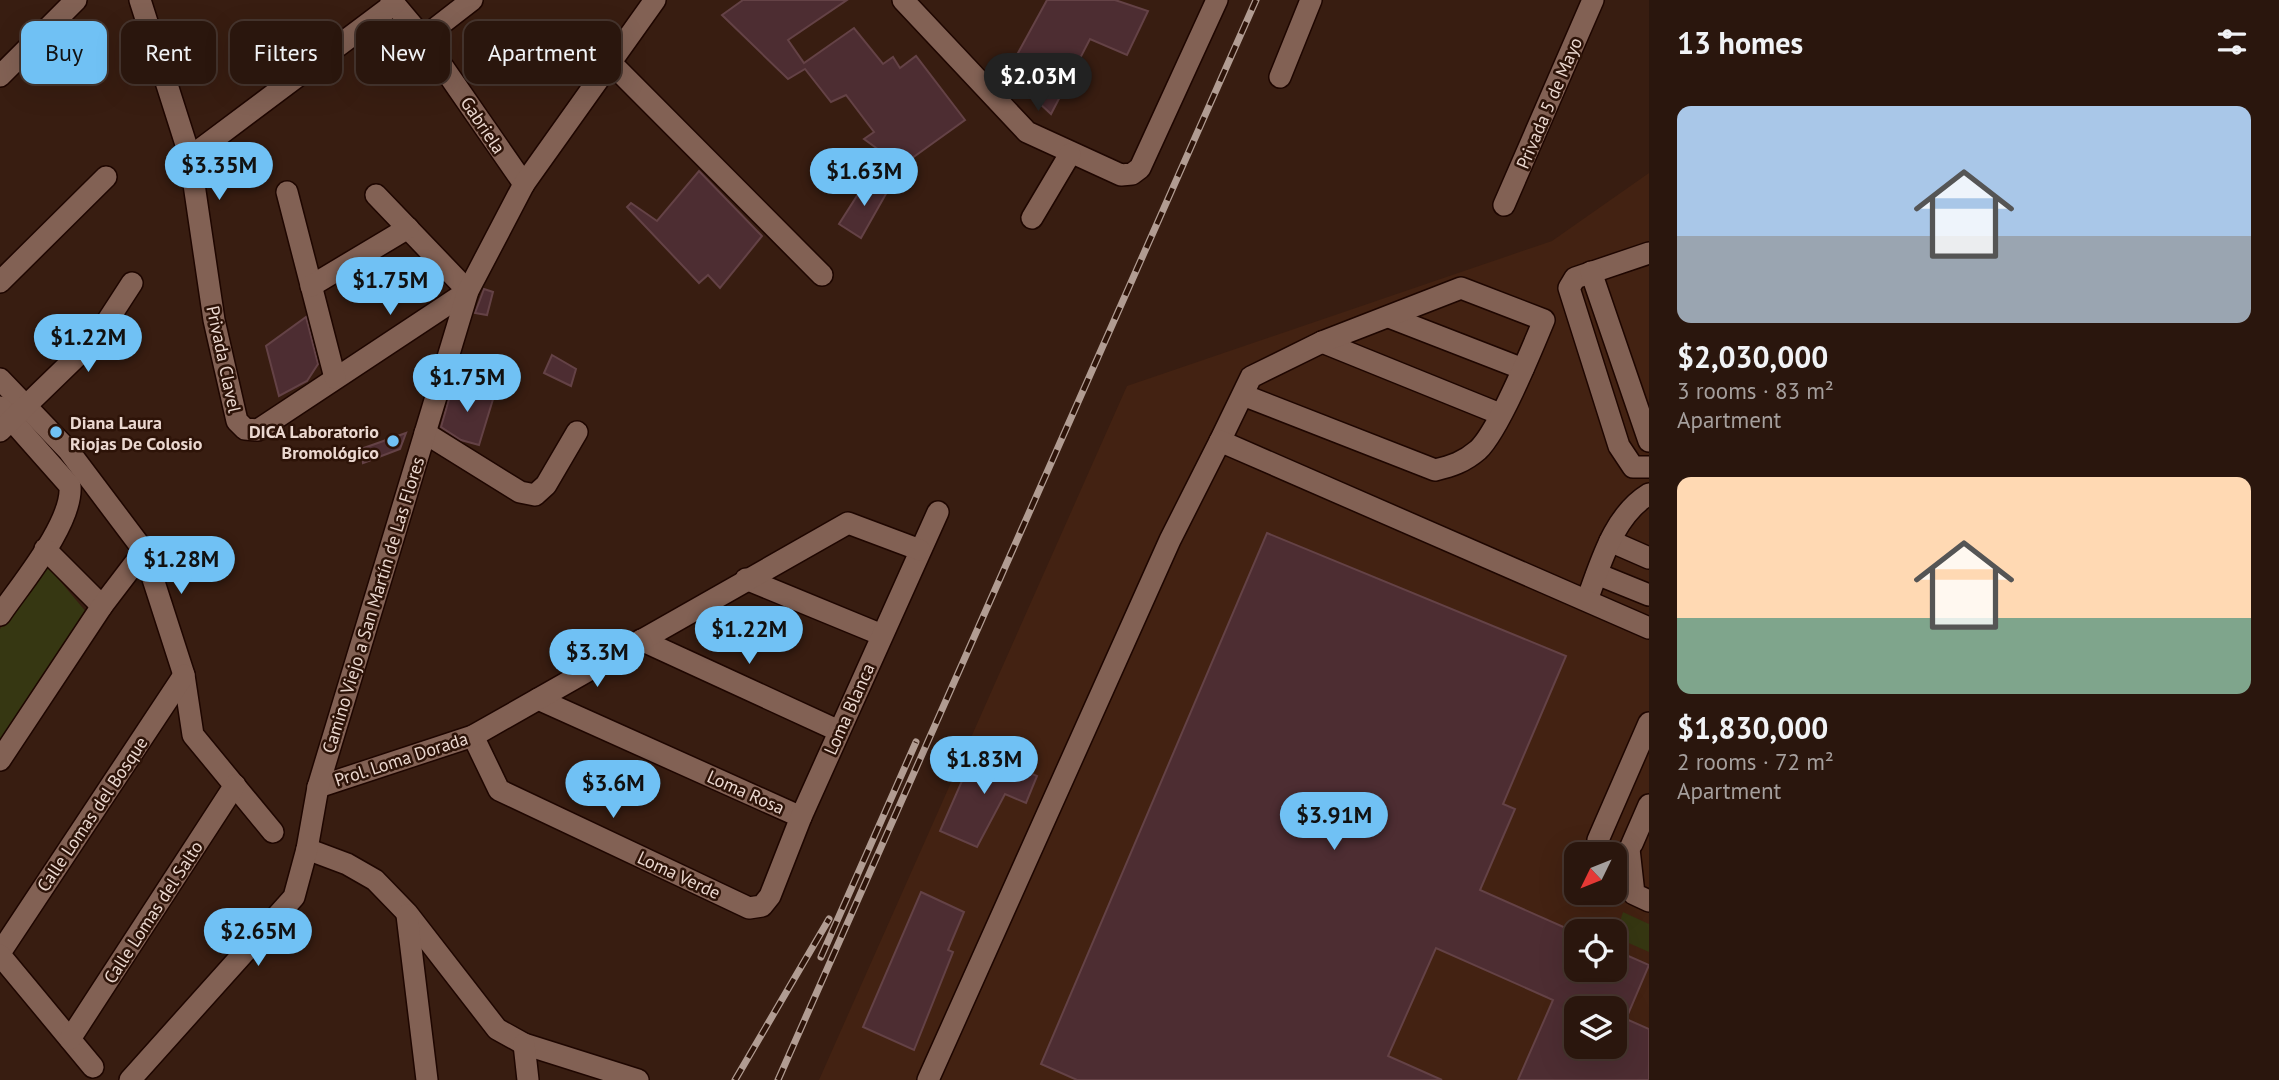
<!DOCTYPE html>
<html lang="en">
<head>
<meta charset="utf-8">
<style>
	body { margin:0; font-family:"PT Sans",sans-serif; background:#321f16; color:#f1f3f6; height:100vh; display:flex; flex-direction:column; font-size:26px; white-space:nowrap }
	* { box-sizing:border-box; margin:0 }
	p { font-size:23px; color:#a59f9d }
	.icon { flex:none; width:38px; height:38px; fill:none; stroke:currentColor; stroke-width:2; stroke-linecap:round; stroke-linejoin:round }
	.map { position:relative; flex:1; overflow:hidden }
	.panel { display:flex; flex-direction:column; background:#2a160d; width:630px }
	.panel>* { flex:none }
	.hud { position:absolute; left:21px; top:21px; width:665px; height:63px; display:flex; gap:14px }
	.needle { width:46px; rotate:227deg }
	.tools { position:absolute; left:1564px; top:842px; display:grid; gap:14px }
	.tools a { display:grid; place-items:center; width:63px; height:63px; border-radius:14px; background:#2a160d; box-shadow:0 7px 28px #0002,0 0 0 2px #46352e; font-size:35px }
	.price { position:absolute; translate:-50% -60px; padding:0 16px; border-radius:24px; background:#70c1f4; color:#111; font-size:23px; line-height:46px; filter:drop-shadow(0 2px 4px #0008) }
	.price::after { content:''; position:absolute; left:50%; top:42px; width:21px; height:16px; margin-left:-10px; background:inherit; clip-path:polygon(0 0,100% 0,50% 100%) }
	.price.active { background:#222; color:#fff }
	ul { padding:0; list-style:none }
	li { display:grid; align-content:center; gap:14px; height:371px; padding:0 28px }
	li span { display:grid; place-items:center; height:217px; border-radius:14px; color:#555 }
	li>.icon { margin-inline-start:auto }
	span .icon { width:126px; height:126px; fill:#fffc; stroke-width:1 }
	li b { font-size:30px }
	h2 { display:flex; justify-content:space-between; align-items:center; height:84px; padding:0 28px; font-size:30px }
	.pill { padding:0 24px; border-radius:14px; background:#2a160d; box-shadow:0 7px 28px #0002,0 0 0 2px #46352e; font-size:24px; line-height:63px }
	.pill.active { background:#70c1f4; color:#111 }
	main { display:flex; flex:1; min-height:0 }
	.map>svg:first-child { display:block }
	.built { fill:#432212; fill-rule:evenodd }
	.green { fill:#363712 }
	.building { fill:#4d2d32; stroke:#644246; stroke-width:2; fill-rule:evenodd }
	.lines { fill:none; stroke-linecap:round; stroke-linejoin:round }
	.minor-casing { stroke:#1e0600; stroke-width:24 }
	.minor { stroke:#826154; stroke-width:21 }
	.rail-casing { stroke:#b19c92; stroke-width:7 }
	.rail { stroke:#2d1308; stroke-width:4.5; stroke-dasharray:13; stroke-linecap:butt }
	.poi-dot { fill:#70c1f4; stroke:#2d1308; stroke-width:2.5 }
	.labels { text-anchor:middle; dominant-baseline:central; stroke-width:5; stroke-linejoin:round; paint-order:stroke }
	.street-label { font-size:18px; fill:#ebd8d0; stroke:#2d1308 }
	.poi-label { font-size:18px; font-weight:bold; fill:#ebd8d0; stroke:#2d1308; text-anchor:start }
</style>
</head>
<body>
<main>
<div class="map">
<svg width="1649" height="1080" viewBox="0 0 1649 1080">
	<rect width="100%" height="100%" fill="#381d11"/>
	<path class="built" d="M1649,173V1080H819L1127,386L1552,241ZM1577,854H1615V892H1577ZM1577,931H1615V970H1577ZM1577,1008H1615V1046H1577Z"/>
	<g class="green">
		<polygon points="45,563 87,613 0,743 0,629"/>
		<polygon points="1623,912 1649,924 1649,952 1615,937"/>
	</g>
	<g class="building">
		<polygon points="743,0 847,0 788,40 804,63 854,28 883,64 893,57 900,68 916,56 965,120 901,166 864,139 874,132 846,95 831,102 805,69 788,79 722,15"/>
		<polygon points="1047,0 1115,0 1148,11 1127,55 1090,39 1051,114 1007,73"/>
		<polygon points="699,171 762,236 720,288 708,275 699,283 627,207 631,203 657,221"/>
		<polygon points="869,177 887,192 861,238 839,224"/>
		<polygon points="484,289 493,292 487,315 475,313"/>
		<polygon points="306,317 318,364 307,381 279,396 266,346"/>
		<polygon points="552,355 576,369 571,386 544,373"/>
		<polygon points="453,385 494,396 479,445 461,440 441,427"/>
		<polygon points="406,433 400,449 363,463 361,449"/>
		<path d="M1267,533L1566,656L1503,804L1515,809L1480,890L1577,933V970H1615V950L1649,965L1626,1019L1649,1029V1080H1518L1553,1000L1436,948L1388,1056L1442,1080H1077L1041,1064ZM1577,1008H1615V1046H1577Z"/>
		<polygon points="976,749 1037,776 1026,803 1005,794 977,847 940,831"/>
		<polygon points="921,892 964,912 948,950 953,952 914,1050 863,1027"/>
	</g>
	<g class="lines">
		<g class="minor-casing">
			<g id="minor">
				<polyline points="140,0 190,157 214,320 237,421 245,429 258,430 468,291 376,195"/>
				<polyline points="391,0 423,38 524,184"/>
				<polyline points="903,0 1027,132 1121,175 1132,174 1140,168 1217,0"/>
				<polyline points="423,38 472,0"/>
				<polyline points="610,62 822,275"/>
				<polyline points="0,76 76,0"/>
				<polyline points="1280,77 1311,0"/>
				<polyline points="190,157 394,4"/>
				<polyline points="287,192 335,378"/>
				<polyline points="1504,205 1593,0"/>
				<polyline points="1032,218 1070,154"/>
				<polyline points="1649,253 1575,278 1569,288 1619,446 1633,467 1649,467"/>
				<polyline points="1591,272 1649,441"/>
				<polyline points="0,282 106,177"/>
				<polyline points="311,286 408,228"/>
				<polyline points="1389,317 1523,369"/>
				<polyline points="1322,342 1500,414"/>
				<polyline points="0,379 68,450 144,551 184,675 193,735 273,832"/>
				<path d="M0,407L70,486C73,523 21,584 0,615"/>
				<polyline points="0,431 97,337 132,283"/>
				<polyline points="425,433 520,492 535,495 546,485 577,432"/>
				<path d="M1220,441L1251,377L1322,342L1461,288L1544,320C1532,349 1499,430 1478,450C1464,462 1452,466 1435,470L1243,395"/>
				<polyline points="1610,541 1649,558"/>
				<polyline points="45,549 102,606"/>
				<polyline points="1597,574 1649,595"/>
				<polyline points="746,579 882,635"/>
				<path d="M1587,600C1601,563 1613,516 1649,494"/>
				<polyline points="641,640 839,731"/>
				<polyline points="538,699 801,817"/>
				<polyline points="473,736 499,790 749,908 762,906 770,896 801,817 938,512"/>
				<polyline points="0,760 102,606 144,551"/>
				<polyline points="318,787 473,736 848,523 920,550"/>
				<polyline points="1598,840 1649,723"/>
				<polyline points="1632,844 1649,805"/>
				<polyline points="307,849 347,864 375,880 407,913 497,1029 524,1044 638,1080"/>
				<polyline points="1629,849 1634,894 1649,901"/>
				<polyline points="407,915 427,1080"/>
				<polyline points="0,953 184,675"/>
				<polyline points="0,955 93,1067"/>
				<polyline points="70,1039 235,785"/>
				<polyline points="524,1044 528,1080"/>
				<polyline points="130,1080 294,897 307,849 318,787 468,291 524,184 655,0"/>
				<polyline points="928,1080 1170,540 1220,441 1649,628"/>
			</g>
		</g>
		<use href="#minor" class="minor"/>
		<g class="rail-casing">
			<g id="rail">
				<polyline points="821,957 916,742"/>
				<polyline points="735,1080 829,919"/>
				<polyline points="778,1080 1256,0"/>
			</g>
		</g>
		<use href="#rail" class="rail"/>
	</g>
	<g class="poi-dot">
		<circle cx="56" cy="432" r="7"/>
		<circle cx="393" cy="441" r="7"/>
	</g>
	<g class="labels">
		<g class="street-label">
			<text transform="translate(1549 103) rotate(-67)">Privada 5 de Mayo</text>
			<text transform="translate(483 125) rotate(56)">Gabriela</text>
			<text transform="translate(224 359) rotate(78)">Privada Clavel</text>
			<text transform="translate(373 605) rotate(-73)">Camino Viejo a San Martín de Las Flores</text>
			<text transform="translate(849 709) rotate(-66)">Loma Blanca</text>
			<text transform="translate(401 759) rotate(-18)">Prol. Loma Dorada</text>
			<text transform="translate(746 792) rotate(24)">Loma Rosa</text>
			<text transform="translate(92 814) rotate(-56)">Calle Lomas del Bosque</text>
			<text transform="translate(679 875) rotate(25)">Loma Verde</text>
			<text transform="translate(153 912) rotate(-57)">Calle Lomas del Salto</text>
		</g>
		<g class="poi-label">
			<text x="70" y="422">Diana Laura<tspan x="70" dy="21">Riojas De Colosio</tspan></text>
			<text x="379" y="431" text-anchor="end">DICA Laboratorio<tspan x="379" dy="21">Bromológico</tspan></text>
		</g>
	</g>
</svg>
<div class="tools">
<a><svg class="needle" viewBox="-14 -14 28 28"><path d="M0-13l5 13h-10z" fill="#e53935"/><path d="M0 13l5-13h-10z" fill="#a59f9d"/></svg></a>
<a><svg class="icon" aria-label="locate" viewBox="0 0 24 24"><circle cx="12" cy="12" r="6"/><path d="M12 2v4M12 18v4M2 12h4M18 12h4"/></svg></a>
<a><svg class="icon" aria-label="layers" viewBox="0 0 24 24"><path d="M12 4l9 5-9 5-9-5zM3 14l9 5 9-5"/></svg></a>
</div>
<b class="price active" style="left:1038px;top:113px">$2.03M</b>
<b class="price" style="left:219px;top:202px">$3.35M</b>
<b class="price" style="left:864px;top:208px">$1.63M</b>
<b class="price" style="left:390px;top:317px">$1.75M</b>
<b class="price" style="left:88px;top:374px">$1.22M</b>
<b class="price" style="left:467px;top:414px">$1.75M</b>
<b class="price" style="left:181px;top:596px">$1.28M</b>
<b class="price" style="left:749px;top:666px">$1.22M</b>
<b class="price" style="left:597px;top:689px">$3.3M</b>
<b class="price" style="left:984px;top:796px">$1.83M</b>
<b class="price" style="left:613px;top:820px">$3.6M</b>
<b class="price" style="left:1334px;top:852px">$3.91M</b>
<b class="price" style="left:258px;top:968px">$2.65M</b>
<div class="hud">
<a class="pill active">Buy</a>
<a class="pill">Rent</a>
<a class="pill">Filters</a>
<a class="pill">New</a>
<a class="pill">Apartment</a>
</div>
</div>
<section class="panel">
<h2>13 homes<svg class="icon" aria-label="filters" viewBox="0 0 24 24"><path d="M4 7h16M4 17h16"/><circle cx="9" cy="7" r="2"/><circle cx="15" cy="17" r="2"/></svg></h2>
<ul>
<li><span style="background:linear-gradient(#a9c7e8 60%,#9aa5b1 0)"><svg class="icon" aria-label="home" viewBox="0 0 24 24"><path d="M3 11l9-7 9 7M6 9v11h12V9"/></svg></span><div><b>$2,030,000</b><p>3 rooms · 83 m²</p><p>Apartment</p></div></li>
<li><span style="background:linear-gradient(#ffd9b3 65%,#7fa58c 0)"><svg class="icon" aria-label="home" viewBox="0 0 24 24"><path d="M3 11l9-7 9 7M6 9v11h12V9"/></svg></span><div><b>$1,830,000</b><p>2 rooms · 72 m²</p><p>Apartment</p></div></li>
</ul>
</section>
</main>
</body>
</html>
